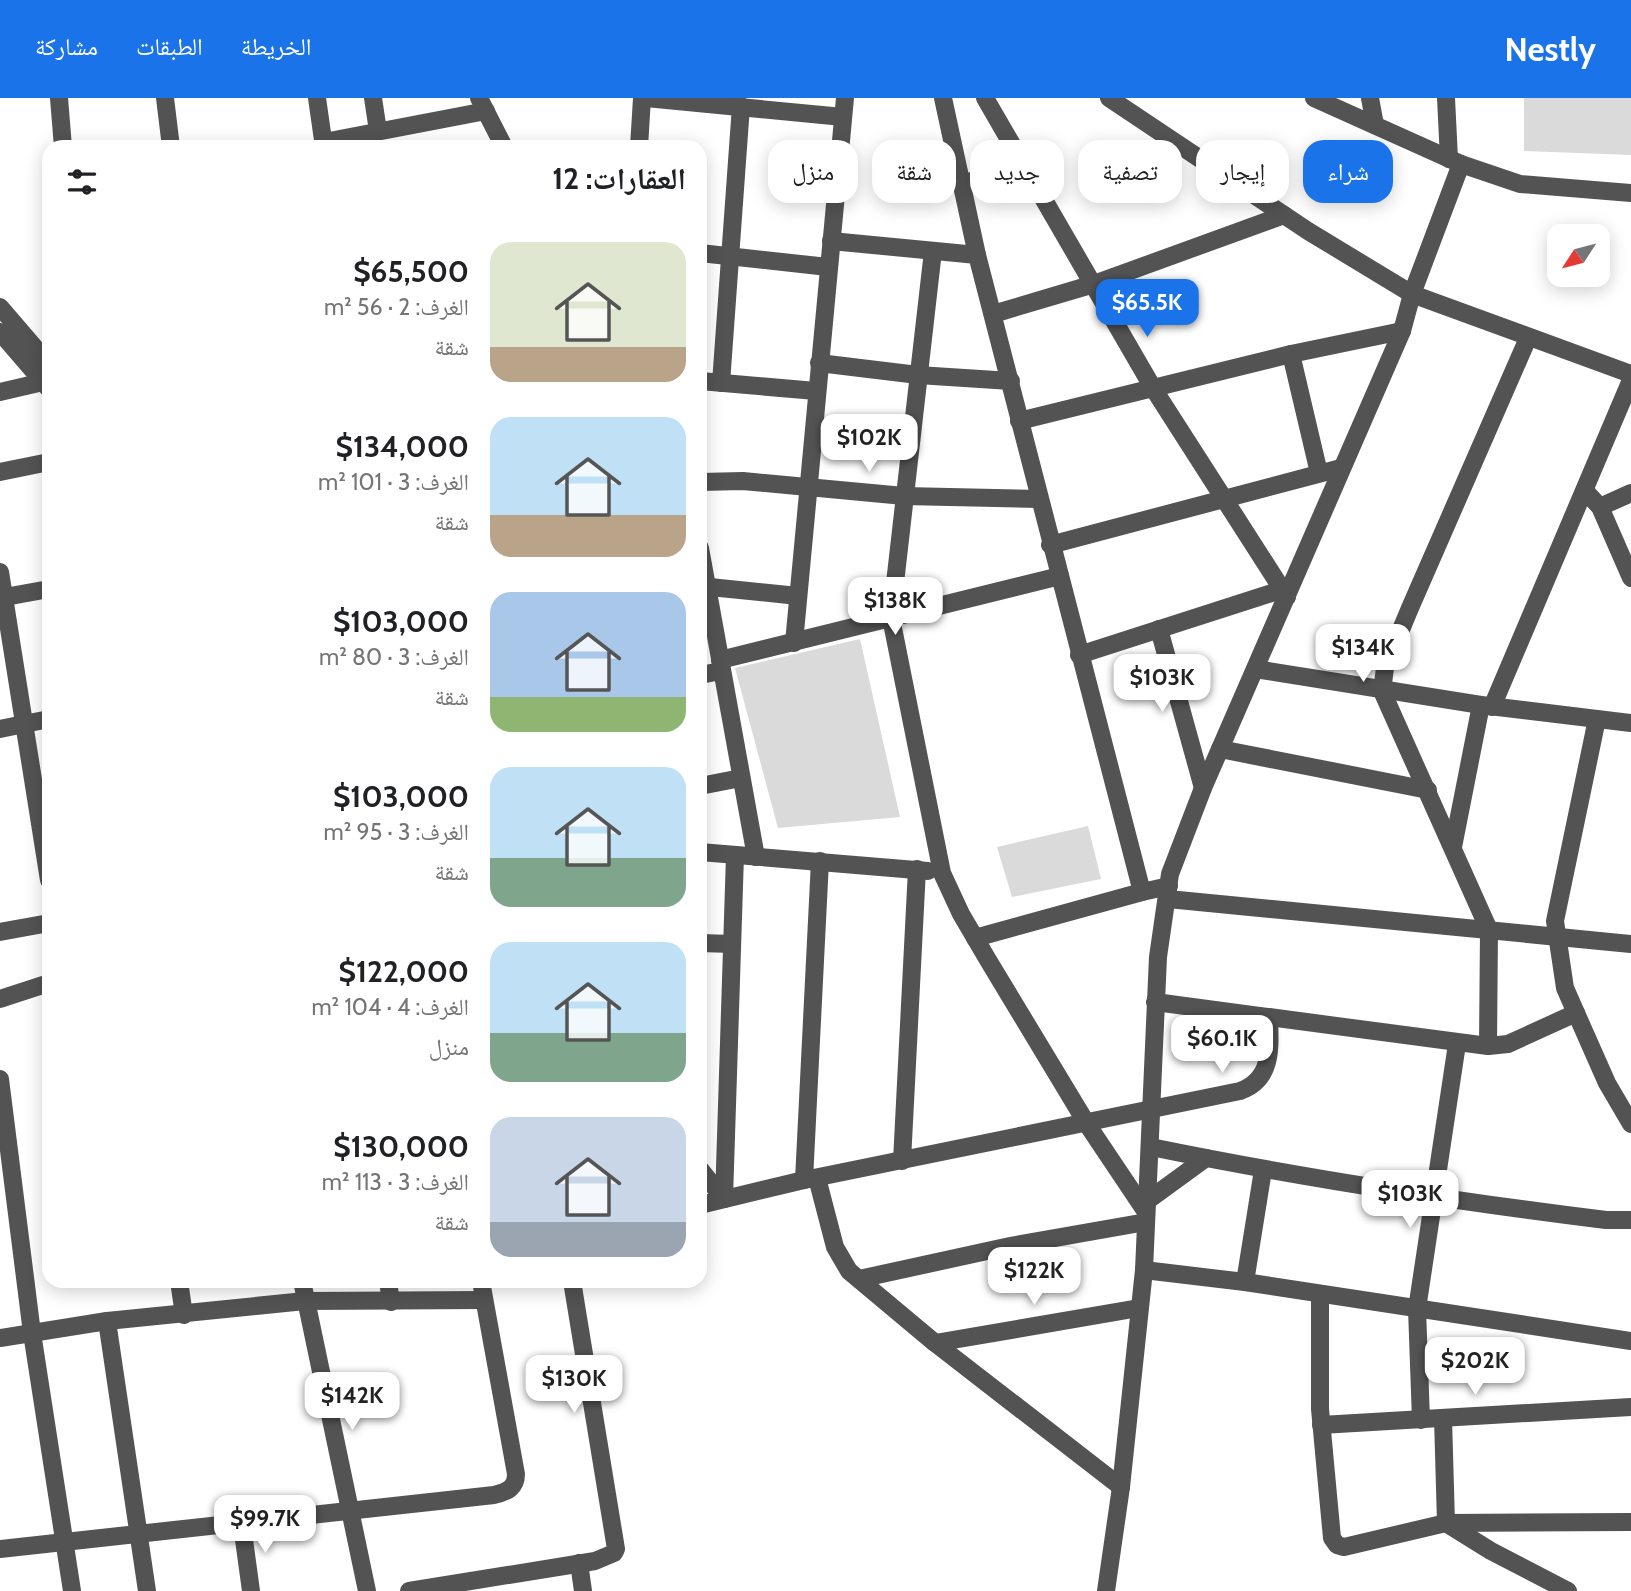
<!DOCTYPE html>
<html lang="ar">
<head>
<meta charset="utf-8">
<style>
	body { margin:0; font-family:Cabin,"Noto Naskh Arabic",sans-serif; background:#f2f2f2; color:#202124; direction:rtl; height:100vh; display:flex; flex-direction:column; font-size:26px; white-space:nowrap }
	* { box-sizing:border-box; margin:0 }
	p { font-size:23px; color:#757577 }
	.icon { flex:none; width:38px; height:38px; fill:none; stroke:currentColor; stroke-width:2; stroke-linecap:round; stroke-linejoin:round }
	.map { position:relative; flex:1; overflow:hidden; direction:ltr }
	.panel { position:absolute; left:42px; top:42px; width:665px; height:1148px; display:flex; flex-direction:column; background:#fff; border-radius:21px; box-shadow:0 4px 18px #0003; direction:rtl }
	.panel>* { flex:none }
	.banner { position:absolute; left:728px; top:42px; width:665px; height:63px; direction:rtl; display:flex; gap:14px }
	.needle { width:46px; rotate:234deg }
	.buttons { position:absolute; left:1547px; top:126px; display:grid; gap:14px }
	.buttons a { display:grid; place-items:center; width:63px; height:63px; border-radius:14px; background:#fff; box-shadow:0 4px 18px #0003; font-size:35px }
	.price { position:absolute; translate:-50% -60px; padding:0 16px; border-radius:14px; background:#fff; color:#222; font-size:23px; line-height:46px; filter:drop-shadow(0 2px 4px #0008) }
	.price::after { content:''; position:absolute; left:50%; top:42px; width:21px; height:16px; margin-left:-10px; background:inherit; clip-path:polygon(0 0,100% 0,50% 100%) }
	.price.current { background:#1a73e8; color:#fff }
	ul { padding:0; list-style:none }
	li { display:flex; align-items:center; gap:21px; height:175px; padding:0 21px }
	li span { display:grid; place-items:center; flex:none; width:196px; height:140px; border-radius:21px; color:#555 }
	li>.icon { margin-inline-start:auto }
	span .icon { width:84px; height:84px; fill:#fffc; stroke-width:1 }
	li b { font-size:30px }
	h2 { display:flex; justify-content:space-between; align-items:center; height:84px; padding:0 21px; font-size:30px }
	.pill { padding:0 24px; border-radius:21px; background:#fff; box-shadow:0 4px 18px #0003; font-size:24px; line-height:63px }
	.pill.current { background:#1a73e8; color:#fff }
	header { display:flex; align-items:center; gap:42px; box-sizing:border-box; height:98px; padding:0 35px; background:#1a73e8; color:#fff }
	header strong { font-size:33px }
	nav { display:flex; gap:38px; margin-inline-start:auto; font-size:24px }
	.map>svg:first-child { display:block }
	.park { fill:#dadada }
	.lines { fill:none; stroke-linecap:round; stroke-linejoin:round }
	.minor { stroke:#535353; stroke-width:18 }
</style>
</head>
<body>
<header>
<strong>Nestly</strong>
<nav><a>الخريطة</a><a>الطبقات</a><a>مشاركة</a></nav>
</header>
<div class="map">
<svg width="1631" height="1493" viewBox="0 0 1631 1493">
	<rect width="100%" height="100%" fill="#fff"/>
	<g class="park">
		<polygon points="1524,0 1631,0 1631,57 1524,53"/>
		<polygon points="860,541 900,719 778,730 735,570"/>
		<polygon points="1088,728 1101,781 1012,799 997,749"/>
	</g>
	<g class="lines">
		<g class="minor">
			<polyline points="59,0 63,49"/>
			<polyline points="165,0 171,49"/>
			<polyline points="317,0 324,49"/>
			<polyline points="373,0 378,33"/>
			<polyline points="479,0 504,49"/>
			<polyline points="646,0 843,19"/>
			<polyline points="943,0 977,157 1142,794 1169,788"/>
			<polyline points="985,0 1153,290 1287,499"/>
			<polyline points="1109,0 1308,133 1412,196 1461,66"/>
			<polyline points="1314,0 1461,66 1520,86 1631,95"/>
			<polyline points="1370,0 1375,27"/>
			<polyline points="1446,0 1449,61"/>
			<polyline points="324,44 486,13"/>
			<polyline points="639,49 642,0"/>
			<polyline points="961,86 1026,68"/>
			<polyline points="831,143 977,157"/>
			<polyline points="933,153 891,520 942,775 961,816 988,862 1087,1026 1146,1114"/>
			<polyline points="700,155 828,169"/>
			<polyline points="0,209 49,266"/>
			<polyline points="993,216 1094,186 1284,117"/>
			<polyline points="0,234 49,291"/>
			<polyline points="1291,256 1319,375"/>
			<polyline points="819,265 918,277 1011,283"/>
			<polyline points="700,283 816,293"/>
			<polyline points="721,285 741,8"/>
			<polyline points="0,294 43,284"/>
			<polyline points="1019,323 1291,256 1402,233"/>
			<polyline points="0,374 49,364"/>
			<polyline points="700,384 743,383 904,398 1039,401"/>
			<polyline points="1585,393 1600,409 1631,480"/>
			<polyline points="1600,409 1631,395"/>
			<polyline points="1050,447 1341,370"/>
			<polyline points="700,450 756,759"/>
			<polyline points="0,474 49,782"/>
			<polyline points="700,488 798,498"/>
			<polyline points="0,500 49,491"/>
			<polyline points="1159,531 1203,690"/>
			<polyline points="794,545 845,0"/>
			<polyline points="1079,557 1281,492"/>
			<polyline points="720,562 1060,478"/>
			<polyline points="1255,571 1481,607 1631,625"/>
			<polyline points="700,577 721,573"/>
			<polyline points="1492,609 1631,282"/>
			<polyline points="1597,621 1555,823 1565,890 1607,985 1631,1026"/>
			<polyline points="0,631 49,621"/>
			<polyline points="1220,651 1428,692"/>
			<polyline points="700,688 741,680"/>
			<polyline points="1453,749 1481,607"/>
			<polyline points="700,754 928,773"/>
			<polyline points="1168,801 1631,846"/>
			<polyline points="0,834 49,825"/>
			<polyline points="975,840 1142,794"/>
			<polyline points="700,845 732,846"/>
			<polyline points="0,901 49,885"/>
			<polyline points="1155,904 1488,948 1508,946 1576,915"/>
			<polyline points="1488,948 1489,832 1382,593 1385,570 1410,510 1528,240"/>
			<polyline points="0,981 32,1235 72,1493"/>
			<path d="M1151,1049C1302,1080 1453,1103 1606,1122H1631"/>
			<polyline points="902,1063 917,771"/>
			<polyline points="700,1071 724,1101"/>
			<polyline points="817,1080 835,1149 849,1173 935,1245 1121,1389"/>
			<polyline points="804,1082 820,763"/>
			<polyline points="724,1101 735,757"/>
			<polyline points="1147,1103 1206,1060"/>
			<path d="M700,1107L804,1082L1240,993C1273,981 1270,950 1269,919"/>
			<polyline points="1144,1172 1245,1184 1631,1243"/>
			<polyline points="859,1181 1010,1148 1146,1124"/>
			<polyline points="179,1183 184,1217"/>
			<polyline points="302,1183 367,1493"/>
			<polyline points="388,1183 391,1204"/>
			<polyline points="1245,1184 1263,1072"/>
			<polyline points="1320,1198 1320,1311 1332,1440 1337,1447 1344,1449 1446,1425 1631,1424"/>
			<polyline points="107,1223 147,1493"/>
			<polyline points="0,1240 107,1223 305,1203 484,1202"/>
			<polyline points="935,1245 1139,1210"/>
			<polyline points="1443,1320 1446,1425 1491,1453 1568,1493"/>
			<polyline points="1421,1322 1417,1211 1457,946"/>
			<polyline points="1321,1327 1631,1309"/>
			<polyline points="242,1427 251,1493"/>
			<path d="M0,1451L494,1397C507,1394 516,1390 516,1376L481,1183"/>
			<polyline points="579,1465 583,1493"/>
			<polyline points="409,1493 595,1463 614,1455 616,1451 572,1183"/>
			<polyline points="1106,1493 1121,1389 1144,1172 1158,859 1170,776 1203,690 1402,233 1412,196 1631,276"/>
		</g>
	</g>
</svg>
<div class="buttons">
<a><svg class="needle" viewBox="-14 -14 28 28"><path d="M0-13l5 13h-10z" fill="#e53935"/><path d="M0 13l5-13h-10z" fill="#757577"/></svg></a>
</div>
<b class="price current" style="left:1147px;top:241px">$65.5K</b>
<b class="price" style="left:869px;top:376px">$102K</b>
<b class="price" style="left:895px;top:539px">$138K</b>
<b class="price" style="left:1363px;top:586px">$134K</b>
<b class="price" style="left:1162px;top:616px">$103K</b>
<b class="price" style="left:1222px;top:977px">$60.1K</b>
<b class="price" style="left:1410px;top:1132px">$103K</b>
<b class="price" style="left:1034px;top:1209px">$122K</b>
<b class="price" style="left:1475px;top:1299px">$202K</b>
<b class="price" style="left:574px;top:1317px">$130K</b>
<b class="price" style="left:352px;top:1334px">$142K</b>
<b class="price" style="left:265px;top:1457px">$99.7K</b>
<div class="banner">
<a class="pill current">شراء</a>
<a class="pill">إيجار</a>
<a class="pill">تصفية</a>
<a class="pill">جديد</a>
<a class="pill">شقة</a>
<a class="pill">منزل</a>
</div>
<section class="panel">
<h2>العقارات: 12<svg class="icon" aria-label="filters" viewBox="0 0 24 24"><path d="M4 7h16M4 17h16"/><circle cx="9" cy="7" r="2"/><circle cx="15" cy="17" r="2"/></svg></h2>
<ul>
<li><span style="background:linear-gradient(#dfe7d0 75%,#b9a48a 0)"><svg class="icon" aria-label="home" viewBox="0 0 24 24"><path d="M3 11l9-7 9 7M6 9v11h12V9"/></svg></span><div><b>$65,500</b><p>الغرف: 2 · 56 m²</p><p>شقة</p></div></li>
<li><span style="background:linear-gradient(#bfe0f5 70%,#b9a48a 0)"><svg class="icon" aria-label="home" viewBox="0 0 24 24"><path d="M3 11l9-7 9 7M6 9v11h12V9"/></svg></span><div><b>$134,000</b><p>الغرف: 3 · 101 m²</p><p>شقة</p></div></li>
<li><span style="background:linear-gradient(#a9c7e8 75%,#8fb573 0)"><svg class="icon" aria-label="home" viewBox="0 0 24 24"><path d="M3 11l9-7 9 7M6 9v11h12V9"/></svg></span><div><b>$103,000</b><p>الغرف: 3 · 80 m²</p><p>شقة</p></div></li>
<li><span style="background:linear-gradient(#bfe0f5 65%,#7fa58c 0)"><svg class="icon" aria-label="home" viewBox="0 0 24 24"><path d="M3 11l9-7 9 7M6 9v11h12V9"/></svg></span><div><b>$103,000</b><p>الغرف: 3 · 95 m²</p><p>شقة</p></div></li>
<li><span style="background:linear-gradient(#bfe0f5 65%,#7fa58c 0)"><svg class="icon" aria-label="home" viewBox="0 0 24 24"><path d="M3 11l9-7 9 7M6 9v11h12V9"/></svg></span><div><b>$122,000</b><p>الغرف: 4 · 104 m²</p><p>منزل</p></div></li>
<li><span style="background:linear-gradient(#c9d6e8 75%,#9aa5b1 0)"><svg class="icon" aria-label="home" viewBox="0 0 24 24"><path d="M3 11l9-7 9 7M6 9v11h12V9"/></svg></span><div><b>$130,000</b><p>الغرف: 3 · 113 m²</p><p>شقة</p></div></li>
</ul>
</section>
</div>
</body>
</html>
